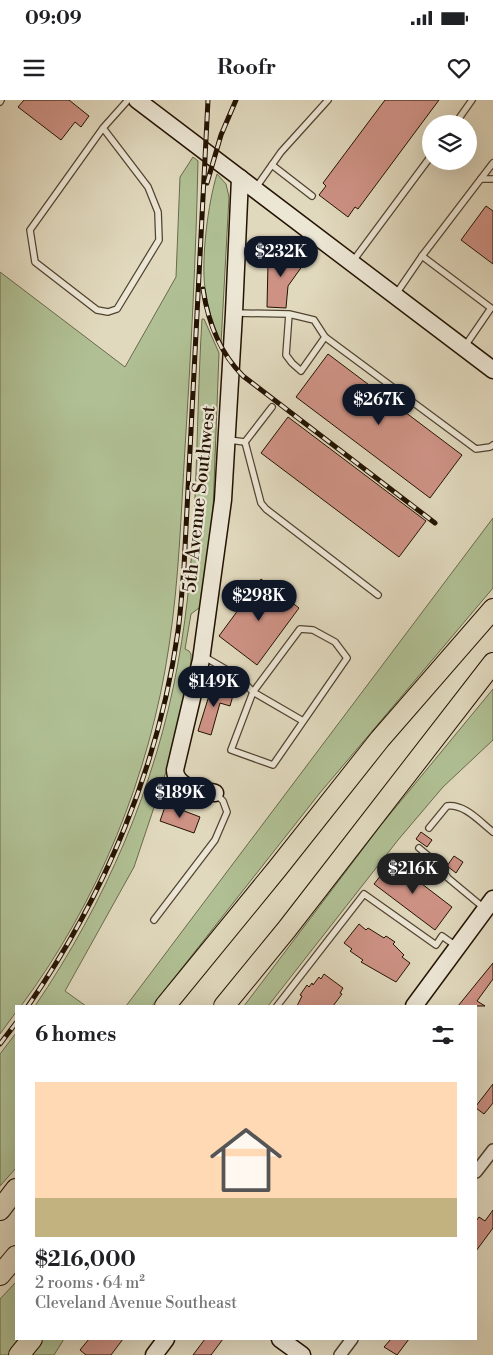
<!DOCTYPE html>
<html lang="en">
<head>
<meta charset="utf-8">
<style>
	body { margin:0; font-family:"Libre Bodoni",serif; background:#f2f2f2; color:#202124; height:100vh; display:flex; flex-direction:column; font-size:19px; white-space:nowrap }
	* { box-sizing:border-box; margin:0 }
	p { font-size:16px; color:#757577 }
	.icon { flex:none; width:28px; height:28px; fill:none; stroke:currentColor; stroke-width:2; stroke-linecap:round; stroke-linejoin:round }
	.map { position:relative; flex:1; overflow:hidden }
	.sheet { position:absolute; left:15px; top:905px; width:462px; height:335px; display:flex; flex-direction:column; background:#fff; border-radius:0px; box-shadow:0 5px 20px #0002 }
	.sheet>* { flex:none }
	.controls { position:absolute; left:422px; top:15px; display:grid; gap:10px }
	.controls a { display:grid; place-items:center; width:55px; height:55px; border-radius:50%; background:#fff; box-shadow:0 5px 20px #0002; font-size:25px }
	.price { position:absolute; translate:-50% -42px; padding:0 11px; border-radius:18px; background:#111827; color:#fff; font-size:16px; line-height:32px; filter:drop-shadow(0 1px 2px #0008) }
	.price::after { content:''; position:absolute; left:50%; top:30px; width:15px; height:11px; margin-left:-8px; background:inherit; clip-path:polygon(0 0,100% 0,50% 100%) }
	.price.current { background:#222; color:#fff }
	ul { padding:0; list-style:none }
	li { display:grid; align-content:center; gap:10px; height:265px; padding:0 20px }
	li+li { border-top:1px solid #e0e0e0 }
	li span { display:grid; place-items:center; height:155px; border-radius:0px; color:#555 }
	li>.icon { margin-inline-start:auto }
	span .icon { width:90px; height:90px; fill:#fffc; stroke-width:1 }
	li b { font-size:21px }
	h2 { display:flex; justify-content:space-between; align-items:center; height:60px; padding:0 20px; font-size:21px }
	.status { display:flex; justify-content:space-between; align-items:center; height:35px; padding:0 25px; background:#fff; direction:ltr }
	.status svg { height:14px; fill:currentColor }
	header { display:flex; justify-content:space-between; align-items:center; height:65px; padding:0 20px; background:#fff; font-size:22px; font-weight:600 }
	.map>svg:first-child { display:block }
	.green { fill:#b0c094; stroke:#6a6a4b }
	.building { fill:#ce9285; stroke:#231302 }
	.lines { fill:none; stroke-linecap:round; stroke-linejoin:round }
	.lane-casing { stroke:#524431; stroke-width:8 }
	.street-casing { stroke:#524431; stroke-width:14 }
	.secondary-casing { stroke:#231302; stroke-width:19 }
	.highway-casing { stroke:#231302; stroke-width:22 }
	.lane { stroke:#ece6d5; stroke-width:5.5 }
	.street { stroke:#ece6d5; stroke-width:11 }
	.secondary { stroke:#ece6d5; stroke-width:16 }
	.highway { stroke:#e1d9be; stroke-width:20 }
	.rail-casing { stroke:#231302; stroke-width:5 }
	.rail { stroke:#ece6d5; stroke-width:3; stroke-dasharray:9; stroke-linecap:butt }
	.labels { text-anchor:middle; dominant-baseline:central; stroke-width:4.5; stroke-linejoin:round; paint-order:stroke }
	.street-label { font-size:19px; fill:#231302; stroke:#ece6d5 }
</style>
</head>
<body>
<div class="status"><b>09:09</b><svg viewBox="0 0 49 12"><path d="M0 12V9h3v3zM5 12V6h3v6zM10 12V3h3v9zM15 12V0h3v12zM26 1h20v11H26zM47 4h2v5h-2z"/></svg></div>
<header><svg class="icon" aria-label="menu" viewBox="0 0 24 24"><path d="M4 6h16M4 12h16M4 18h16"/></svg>Roofr<svg class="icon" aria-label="heart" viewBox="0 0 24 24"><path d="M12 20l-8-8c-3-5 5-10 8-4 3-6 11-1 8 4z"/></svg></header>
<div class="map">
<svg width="493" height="1255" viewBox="0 0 493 1255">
	<rect width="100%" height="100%" fill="#e1d9be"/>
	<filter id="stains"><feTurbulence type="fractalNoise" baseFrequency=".004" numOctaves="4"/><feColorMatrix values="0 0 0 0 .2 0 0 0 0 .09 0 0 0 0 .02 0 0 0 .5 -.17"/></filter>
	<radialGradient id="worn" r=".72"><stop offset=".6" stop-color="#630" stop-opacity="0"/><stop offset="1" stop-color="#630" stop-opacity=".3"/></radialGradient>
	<g class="green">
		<path d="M193,57L198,61C196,156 191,252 185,348C181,414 179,480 169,546C150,675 98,802 21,906H16V912L0,934V172L125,267L176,177L180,77Z"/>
		<path d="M217,74L226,84L229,97L221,244C214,226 207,208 205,188C201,159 208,103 217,74Z"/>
		<path d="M202,219H204L219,253L213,411L204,501L199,508L191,514L185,549L189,551L191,554V575L179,633L134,767L65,891L86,906H35C105,803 156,686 178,563C199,450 195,333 202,219Z"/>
		<polygon points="493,418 493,488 319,694 152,906 126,906"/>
		<polygon points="493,589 493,640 443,687 398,740 268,906 244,906 381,725"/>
		<polygon points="16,933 16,1068 0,1086 0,954"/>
		<polygon points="16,1182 16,1239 21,1239 8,1255 0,1255 0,1199"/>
		<polygon points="40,1239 64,1239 54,1255 29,1255"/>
	</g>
	<g class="building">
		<polygon points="24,0 69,0 89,16 81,27 75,22 61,40 18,7"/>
		<polygon points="385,0 439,0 358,109 355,107 348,117 319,95 326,86 323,83"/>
		<polygon points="486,106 493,111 493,164 461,140"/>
		<polygon points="280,148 303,165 288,186 286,208 267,207 268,163"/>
		<polygon points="328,254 462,355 430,398 296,297"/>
		<polygon points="288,317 426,421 399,457 261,353"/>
		<polygon points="261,479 299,508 257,565 219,536"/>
		<polygon points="212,586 234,592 230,606 220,603 211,635 198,631"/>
		<polygon points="166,704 200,717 194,733 160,721"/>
		<polygon points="421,732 432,740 427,747 416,739"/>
		<polygon points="454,756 463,762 456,773 447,766"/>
		<polygon points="392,761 452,807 435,830 374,784"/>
		<polygon points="359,824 366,830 368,828 384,838 386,836 395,842 393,844 404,855 402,857 410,863 396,882 361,862 363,860 350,851 352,849 344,843"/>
		<polygon points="493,863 493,879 477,901 485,906 458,906"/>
		<polygon points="324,874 343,888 340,893 342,894 333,906 297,906 302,896 300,895 307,885 309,887 312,883 313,885 319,877 321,879"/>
		<polygon points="493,984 493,1003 484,1014 476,1008 476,1006"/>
		<polygon points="493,1110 493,1128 476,1151 476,1121 479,1117 485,1121"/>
		<polygon points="89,1239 123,1239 111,1255 86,1255 80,1250"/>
		<polygon points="205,1239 223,1239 211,1255 193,1255"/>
		<polygon points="391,1239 409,1239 397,1255 384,1247"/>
	</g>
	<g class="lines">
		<g class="lane-casing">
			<g id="lane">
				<polyline points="0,2 1,0"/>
				<polyline points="455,24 472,0"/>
				<polyline points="103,28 148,87 158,112 159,140 117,209 108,212 97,210 35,162 30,130 103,28 128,0"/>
				<polyline points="272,65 312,96"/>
				<polyline points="481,79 493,79"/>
				<polyline points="255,89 281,52 328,0"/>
				<polyline points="422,156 491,208 465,246"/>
				<polyline points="353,161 431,56"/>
				<polyline points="396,194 422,156 493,63"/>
				<polyline points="236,213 289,214 286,255 292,263 301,271 325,237 314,220 289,214"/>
				<polyline points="325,237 476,349 490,347 493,345"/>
				<polyline points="229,340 245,342 272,307"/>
				<polyline points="245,342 261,403 266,409 378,495"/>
				<polyline points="203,556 239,577 253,592 231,650 273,665 347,558 335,542 313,530 300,529 253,592 303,621"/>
				<path d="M429,728L447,706C465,704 479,721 493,732"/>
				<polyline points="419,748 437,763 448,778 484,808"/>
				<polyline points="154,820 215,740 227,712 223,701 217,695"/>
				<polyline points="277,906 364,794 436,845 442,836 456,846"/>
			</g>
		</g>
		<g class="street-casing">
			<g id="street">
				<polyline points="476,1072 493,1050"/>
				<polyline points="340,1255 352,1239"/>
			</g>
		</g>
		<g class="secondary-casing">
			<g id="secondary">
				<polyline points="137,0 493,270"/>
				<path d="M215,693C201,689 176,689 175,670L201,560L223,400L234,213L240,78"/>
				<polyline points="414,906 493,799"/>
				<polyline points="280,1239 302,1255"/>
				<polyline points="154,1255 166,1239"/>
			</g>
		</g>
		<g class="highway-casing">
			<g id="highway">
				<polyline points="165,906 277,769 380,639 493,509"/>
				<polyline points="224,906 287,829 493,563"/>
				<polyline points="0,1110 16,1089"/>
				<polyline points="0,1175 16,1156"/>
				<polyline points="19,1255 32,1239"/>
			</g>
		</g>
		<use href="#lane" class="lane"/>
		<use href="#street" class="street"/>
		<use href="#secondary" class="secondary"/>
		<use href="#highway" class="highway"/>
		<g class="rail-casing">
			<g id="rail">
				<polyline points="207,83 221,35 236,0"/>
				<path d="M203,189C208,222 219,252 243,276L435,423"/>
				<path d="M28,906C105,795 159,666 178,531C181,510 182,488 184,467L208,0"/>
				<polyline points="0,944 16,923"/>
			</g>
		</g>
		<use href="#rail" class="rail"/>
	</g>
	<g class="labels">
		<g class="street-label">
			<text transform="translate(199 399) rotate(-84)">5th Avenue Southwest</text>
		</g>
	</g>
	<rect width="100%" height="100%" filter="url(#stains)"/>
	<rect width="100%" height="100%" fill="url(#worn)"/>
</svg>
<div class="controls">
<a><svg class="icon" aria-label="layers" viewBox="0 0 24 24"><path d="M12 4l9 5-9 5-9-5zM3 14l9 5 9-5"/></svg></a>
</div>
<b class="price" style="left:281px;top:178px">$232K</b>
<b class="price" style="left:379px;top:326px">$267K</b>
<b class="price" style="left:259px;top:522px">$298K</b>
<b class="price" style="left:214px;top:608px">$149K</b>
<b class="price" style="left:180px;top:719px">$189K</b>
<b class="price current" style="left:413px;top:795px">$216K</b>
<section class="sheet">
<h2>6 homes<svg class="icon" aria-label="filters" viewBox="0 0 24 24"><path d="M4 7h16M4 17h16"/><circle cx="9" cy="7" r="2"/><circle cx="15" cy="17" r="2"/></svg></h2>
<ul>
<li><span style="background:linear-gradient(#ffd9b3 75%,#c2b280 0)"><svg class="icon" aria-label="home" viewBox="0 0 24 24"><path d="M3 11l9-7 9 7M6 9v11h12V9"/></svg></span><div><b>$216,000</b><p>2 rooms · 64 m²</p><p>Cleveland Avenue Southeast</p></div></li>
</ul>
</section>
</div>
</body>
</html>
